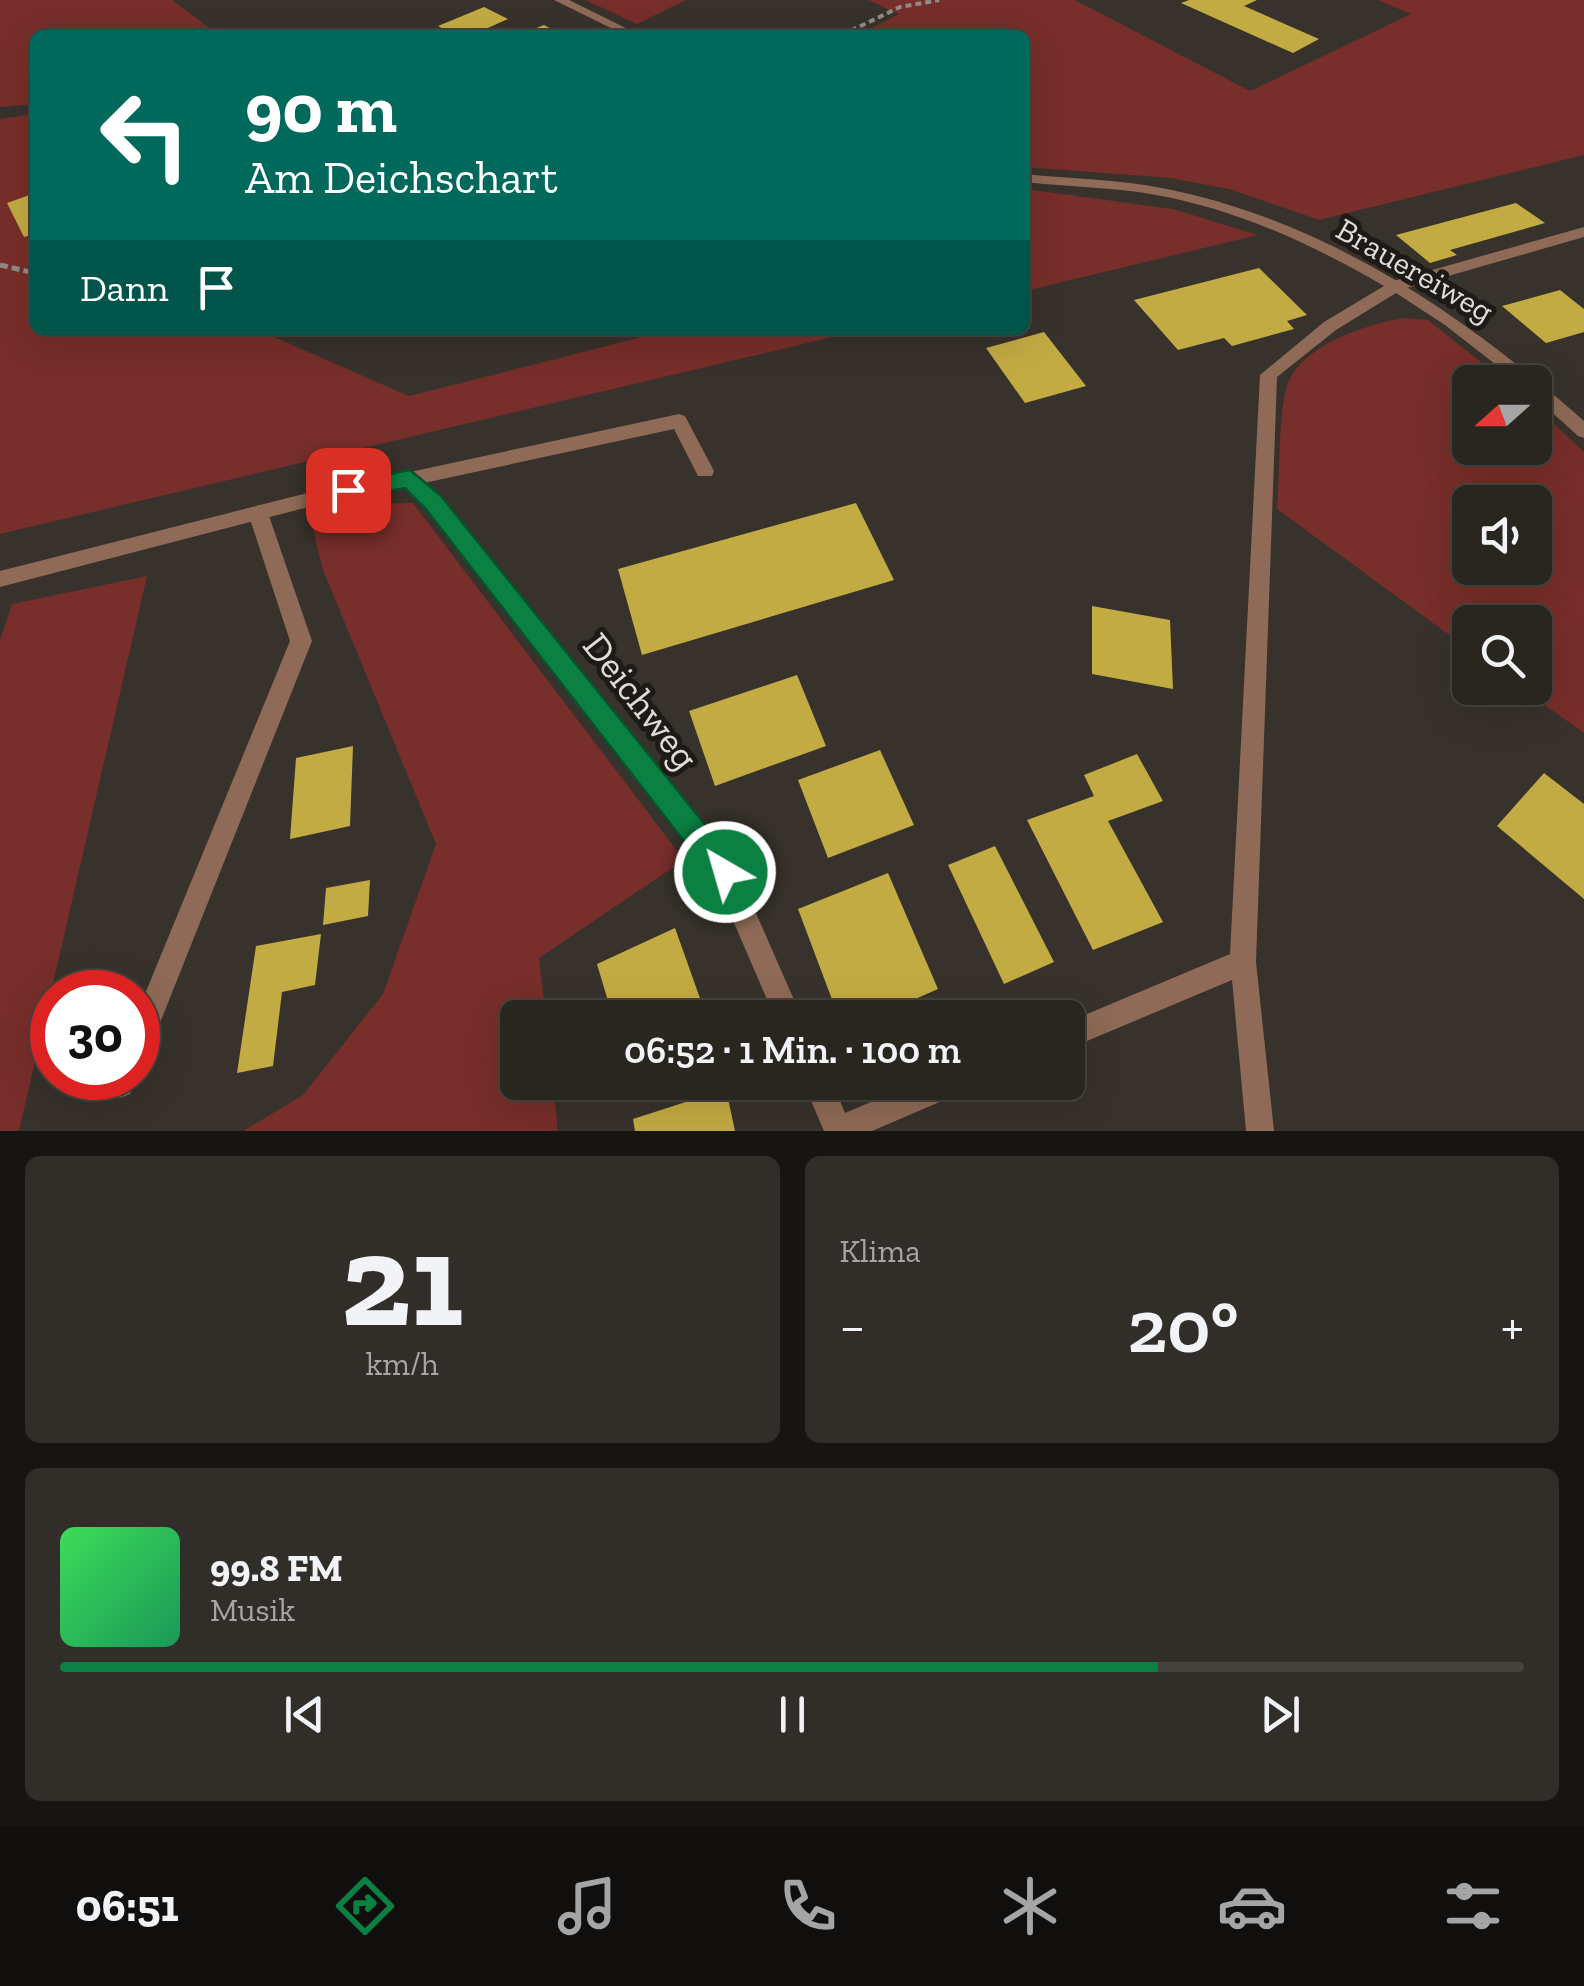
<!DOCTYPE html>
<html lang="de">
<meta charset="utf-8">
<style>
:root{--surface:#292620;--page:#312e29;--text:#f1f3f6;--muted:#a5a5a5;--line:#45433e;--accent:#0b8043}
body{margin:0;font-family:"Zilla Slab",serif;background:var(--page);color:var(--text);height:100vh;display:flex;flex-direction:column;font-size:38px;white-space:nowrap}
*{box-sizing:border-box;margin:0}
p{font-size:32px;color:var(--muted)}
.icon{flex:none;width:55px;height:55px;fill:none;stroke:currentColor;stroke-width:2;stroke-linecap:round;stroke-linejoin:round}
.map{position:relative;height:1131px;overflow:hidden}
.drawer{display:flex;flex-direction:column;gap:25px;padding:25px;background:#171512;flex:1}
.drawer>*{flex:none}
.guide{position:absolute;left:30px;top:30px;width:1000px;height:305px;border-radius:15px;box-shadow:0 10px 40px #0002,0 0 0 2px var(--line);background:#00695c;color:#fff;overflow:hidden}
.needle{width:65px;rotate:249deg}
.fabs{position:absolute;left:1452px;top:365px;display:grid;gap:20px}
.fabs a{display:grid;place-items:center;width:100px;height:100px;border-radius:15px;background:var(--surface);box-shadow:0 10px 40px #0002,0 0 0 2px var(--line);font-size:50px}
.speed{position:absolute;left:30px;top:970px;display:flex;gap:20px;font-size:50px;font-weight:700;text-align:center}
.speed>*{display:grid;place-content:center;width:130px;height:130px;border-radius:50%;background:var(--surface);box-shadow:0 10px 40px #0002,0 0 0 2px var(--line);line-height:1}
.speed .limit{border:15px solid #d22;background:#fff;color:#111}
.pin{position:absolute;display:grid;place-items:center;width:85px;height:85px;color:#fff;margin:-42px;border-radius:20px;box-shadow:0 5px 15px #0006}
.me{position:absolute;width:110px;margin:-55px;rotate:322deg;stroke-linejoin:round;filter:drop-shadow(0 0 8px #0008)}
.turn{display:flex;align-items:center;gap:35px;height:210px;padding:0 50px;font-size:45px}
.turn .icon{width:130px;height:130px;stroke-width:2.5}
.turn b{display:block;font-size:70px;line-height:85px}
.then{display:flex;align-items:center;height:95px;padding:0 50px;background:#0003;gap:20px;font-size:38px}
.big{font-size:75px;font-weight:600;line-height:1.1}
.drawer .card{flex:1;display:flex;flex-direction:column;justify-content:center;gap:15px;min-width:0;padding:0 35px;border-radius:15px;background:var(--page)}
.drawer .dial{align-items:center;gap:0}
.dial b{font-size:130px;line-height:1}
.song{display:flex;align-items:center;gap:30px}
.cover{width:120px;height:120px;border-radius:15px;background:linear-gradient(135deg,hsl(130 70% 55%),hsl(150 70% 35%))}
.played{height:10px;border-radius:5px;background:linear-gradient(90deg,var(--accent) 75%,var(--line) 75%)}
.keys{display:flex;justify-content:space-around;direction:ltr}
.heat{display:flex;justify-content:space-between;align-items:center;font-size:55px;direction:ltr}
.drawer .tiles{flex:1;display:grid;gap:25px;grid-template-columns:1fr 1fr}
.card:last-child{grid-column:span 2}
.trip{position:absolute;left:500px;top:1000px;width:585px;height:100px;border-radius:15px;background:var(--surface);box-shadow:0 10px 40px #0002,0 0 0 2px var(--line);font-weight:600;line-height:100px;text-align:center}
.tab-bar{display:flex;height:160px;justify-content:space-around;align-items:center;background:#100f0d;color:var(--muted)}
.tab-bar .icon{width:70px;height:70px}
.tab-bar .selected{color:var(--accent)}
.tab-bar b{font-size:45px;color:var(--text)}
.map>svg:first-child{display:block}
</style>
<div class="map">
<svg width="1584" height="1131" viewBox="0 0 1584 1131">
<rect width="100%" height="100%" fill="#37322b"/>
<path fill="#782e2a" fill-rule="evenodd" d="M0,0h172l47,35h-184v69l-35,3z
M585,0h101l-49,24z
M868,0h207l175,91 161,-77 -33,-14h206v155l-265,65 -90,-31 -59,-11 -145,-11v-132h-167l41,-21z
M35,114v216h223l151,66 261,-66h192l-862,204v-415z
M1025,189l148,20 85,26 -233,56z
M1403,318l25,2 78,62h-36v66h65v-42l49,46v281l-63,-45h14v-66h-65v28l-193,-141c3,-33 1,-94 10,-123 14,-41 78,-61 116,-68zM1470,502h65v66h-65z
M413,503l271,357 -145,98 7,59 -28,1v64l35,1 5,48h-315l60,-36 80,-101 53,-150 -113,-274 -13,-53 47,-13z
M147,576l-128,555h-19v-491l12,-36z"/>
<path fill="#c3ab43" d="M1189,0h68l-13,6 75,33 -26,14 -112,-50z
M484,7l24,12 -36,16h-18l-16,-9z
M544,25l18,10h-43z
M35,193v41l-11,3 -17,-34z
M1516,203l29,20 -95,27 7,5 -27,8 -34,-28z
M1259,268l48,47 -20,6 7,8 -62,17 -8,-8 -46,12 -44,-50z
M1560,290l24,19v23l-38,11 -44,-37z
M1044,332l42,54 -61,17 -39,-55z
M856,503l38,77 -252,75 -24,-86z
M1092,606l78,14 3,69 -81,-15z
M797,675l29,71 -111,40 -26,-75z
M353,746l-3,80 -60,13 6,-81z
M880,750l34,75 -86,33 -30,-78z
M1137,754l26,47 -55,20 55,101 -70,28 -66,-130 67,-24 -10,-21z
M1544,773l40,31v95l-87,-73z
M995,846l59,116 -50,22 -56,-119z
M888,873l50,116 -66,29h-33l-41,-109z
M370,880l-2,36 -45,9 3,-37z
M675,928l32,90h-94l-16,-54z
M321,934l-6,51 -33,7 -9,74 -36,7 19,-127z
M726,1089l9,42h-100l-2,-12z"/>
<g fill="none" stroke-linecap="round" stroke-linejoin="round">
<path stroke="#8f8b85" stroke-width="4" stroke-dasharray="6 4" stroke-linecap="butt" d="M842,35l58,-28 39,-7"/>
<path stroke="#8f8b85" stroke-width="5" stroke-dasharray="8 4" stroke-linecap="butt" d="M0,265l35,8"/>
<path fill="#8f6a56" fill-rule="evenodd" d="M1584,227v10l-188,54 -8,-5 2,-4z
M679,414l6,2 29,55 -2,5h-14l-24,-47 -264,57 -9,-7 9,-7z
M258,505l10,8 44,128 -164,412 -10,4v-46l152,-370 -42,-128z
M109,1078h28l-7,16 -10,4 -10,-4 -4,-10z"/>
<path fill="#8f6a56" fill-rule="evenodd" d="M554,0h15l71,35h-15z
M1025,174c45,5 92,5 137,14 163,32 300,125 422,233v17l-6,-2 -43,-39v-15h-17l-73,-57 -49,-32 -60,37 -59,47 -21,585 18,169h-28l-14,-151 -164,69v-27l162,-68 30,-579 64,-53 60,-36c-70,-41 -148,-77 -228,-91 -43,-8 -88,-8 -131,-13z
M410,472l7,2 23,23 294,366 68,155h-27l-59,-137 -290,-374 -20,-20 -59,10 -347,90v-16l347,-88z
M803,1082h29l13,31 73,-31h49l-4,10 -91,39h-48z"/>
</g>
<path fill="#0b8043" stroke="#07532c" stroke-width="2.5" d="M410,470l31,26 294,366 4,10 -4,9 -10,5 -10,-5 -290,-373 -20,-20 -57,10 -11,-8 11,-8z"/>
<g text-anchor="middle" dominant-baseline="central" stroke-width="10" stroke-linejoin="round" paint-order="stroke">
<g font-size="32" fill="#e0ddd8" stroke="#1d1a17">
<text transform="translate(1415 270) rotate(30)">Brauereiweg</text>
</g>
<g font-size="38" fill="#e0ddd8" stroke="#1d1a17">
<text transform="translate(641 701) rotate(52)">Deichweg</text>
</g>
</g>
</svg>
<div class="fabs">
<a><svg class="needle" viewBox="-14 -14 28 28"><path d="M0-13l5 13h-10z" fill="#e53935"/><path d="M0 13l5-13h-10z" fill="#a5a5a5"/></svg></a>
<a><svg class="icon" aria-label="sound" viewBox="0 0 24 24"><path d="M4 9h4l5-4v14l-5-4H4zM17 9q2 3 0 6"/></svg></a>
<a><svg class="icon" aria-label="search" viewBox="0 0 24 24"><circle cx="10" cy="10" r="6"/><path d="M15 15l6 6"/></svg></a>
</div>
<div class="speed"><div class="limit">30</div></div>
<div class="pin" style="left:348px;top:490px;background:#d93025"><svg class="icon" aria-label="arrive" viewBox="0 0 24 24"><path d="M6 21V4h12l-3 4 3 4H6"/></svg></div>
<svg class="me" style="left:725px;top:872px" viewBox="-20 -20 40 40"><circle r="17" fill="#0b8043" stroke="#fff" stroke-width="3"/><path d="M0-11L8 9 0 5-8 9z" fill="#fff"/></svg>
<div class="trip">06:52 · 1 Min. · 100 m</div>
<div class="guide">
<div class="turn"><svg class="icon" aria-label="left" viewBox="0 0 24 24"><path d="M17 20v-9H6M10 6l-5 5 5 5"/></svg><div><b>90 m</b>Am Deichschart</div></div>
<div class="then">Dann<svg class="icon" aria-label="arrive" viewBox="0 0 24 24"><path d="M6 21V4h12l-3 4 3 4H6"/></svg></div>
</div>
</div>
<section class="drawer">
<div class="tiles">
<div class="card dial"><b>21</b><p>km/h</p></div>
<div class="card"><p>Klima</p>
<div class="heat"><a>−</a><b class="big">20°</b><a>+</a></div>
</div>
<div class="card">
<div class="song"><i class="cover"></i><div><b>99.8 FM</b><p>Musik</p></div></div>
<div class="played"></div>
<div class="keys"><svg class="icon" aria-label="previous" viewBox="0 0 24 24"><path d="M18 5L8 12l10 7zM5 5v14"/></svg><svg class="icon" aria-label="pause" viewBox="0 0 24 24"><path d="M8 5v14M16 5v14"/></svg><svg class="icon" aria-label="next" viewBox="0 0 24 24"><path d="M6 5l10 7-10 7zM19 5v14"/></svg></div>
</div>
</div>
</section>
<nav class="tab-bar">
<b>06:51</b>
<svg class="icon selected" aria-label="directions" viewBox="0 0 24 24"><path d="M12 3l9 9-9 9-9-9zM9 14v-3h6M13 9l2 2-2 2"/></svg>
<svg class="icon" aria-label="music" viewBox="0 0 24 24"><path d="M9 18V5l10-2v13"/><circle cx="6" cy="18" r="3"/><circle cx="16" cy="16" r="3"/></svg>
<svg class="icon" aria-label="phone" viewBox="0 0 24 24"><path d="M5 4h4l2 5-3 2q2 4 5 5l2-3 5 2v4C11 20 4 13 5 4z"/></svg>
<svg class="icon" aria-label="climate" viewBox="0 0 24 24"><path d="M12 3v18M4 7l16 10M4 17L20 7"/></svg>
<svg class="icon" aria-label="car" viewBox="0 0 24 24"><path d="M5 17H2v-5l4-1 3-4h7l3 4 3 1v5h-3M9 17h6M6 11h13"/><circle cx="7" cy="17" r="2"/><circle cx="17" cy="17" r="2"/></svg>
<svg class="icon" aria-label="filters" viewBox="0 0 24 24"><path d="M4 7h16M4 17h16"/><circle cx="9" cy="7" r="2"/><circle cx="15" cy="17" r="2"/></svg>
</nav>
